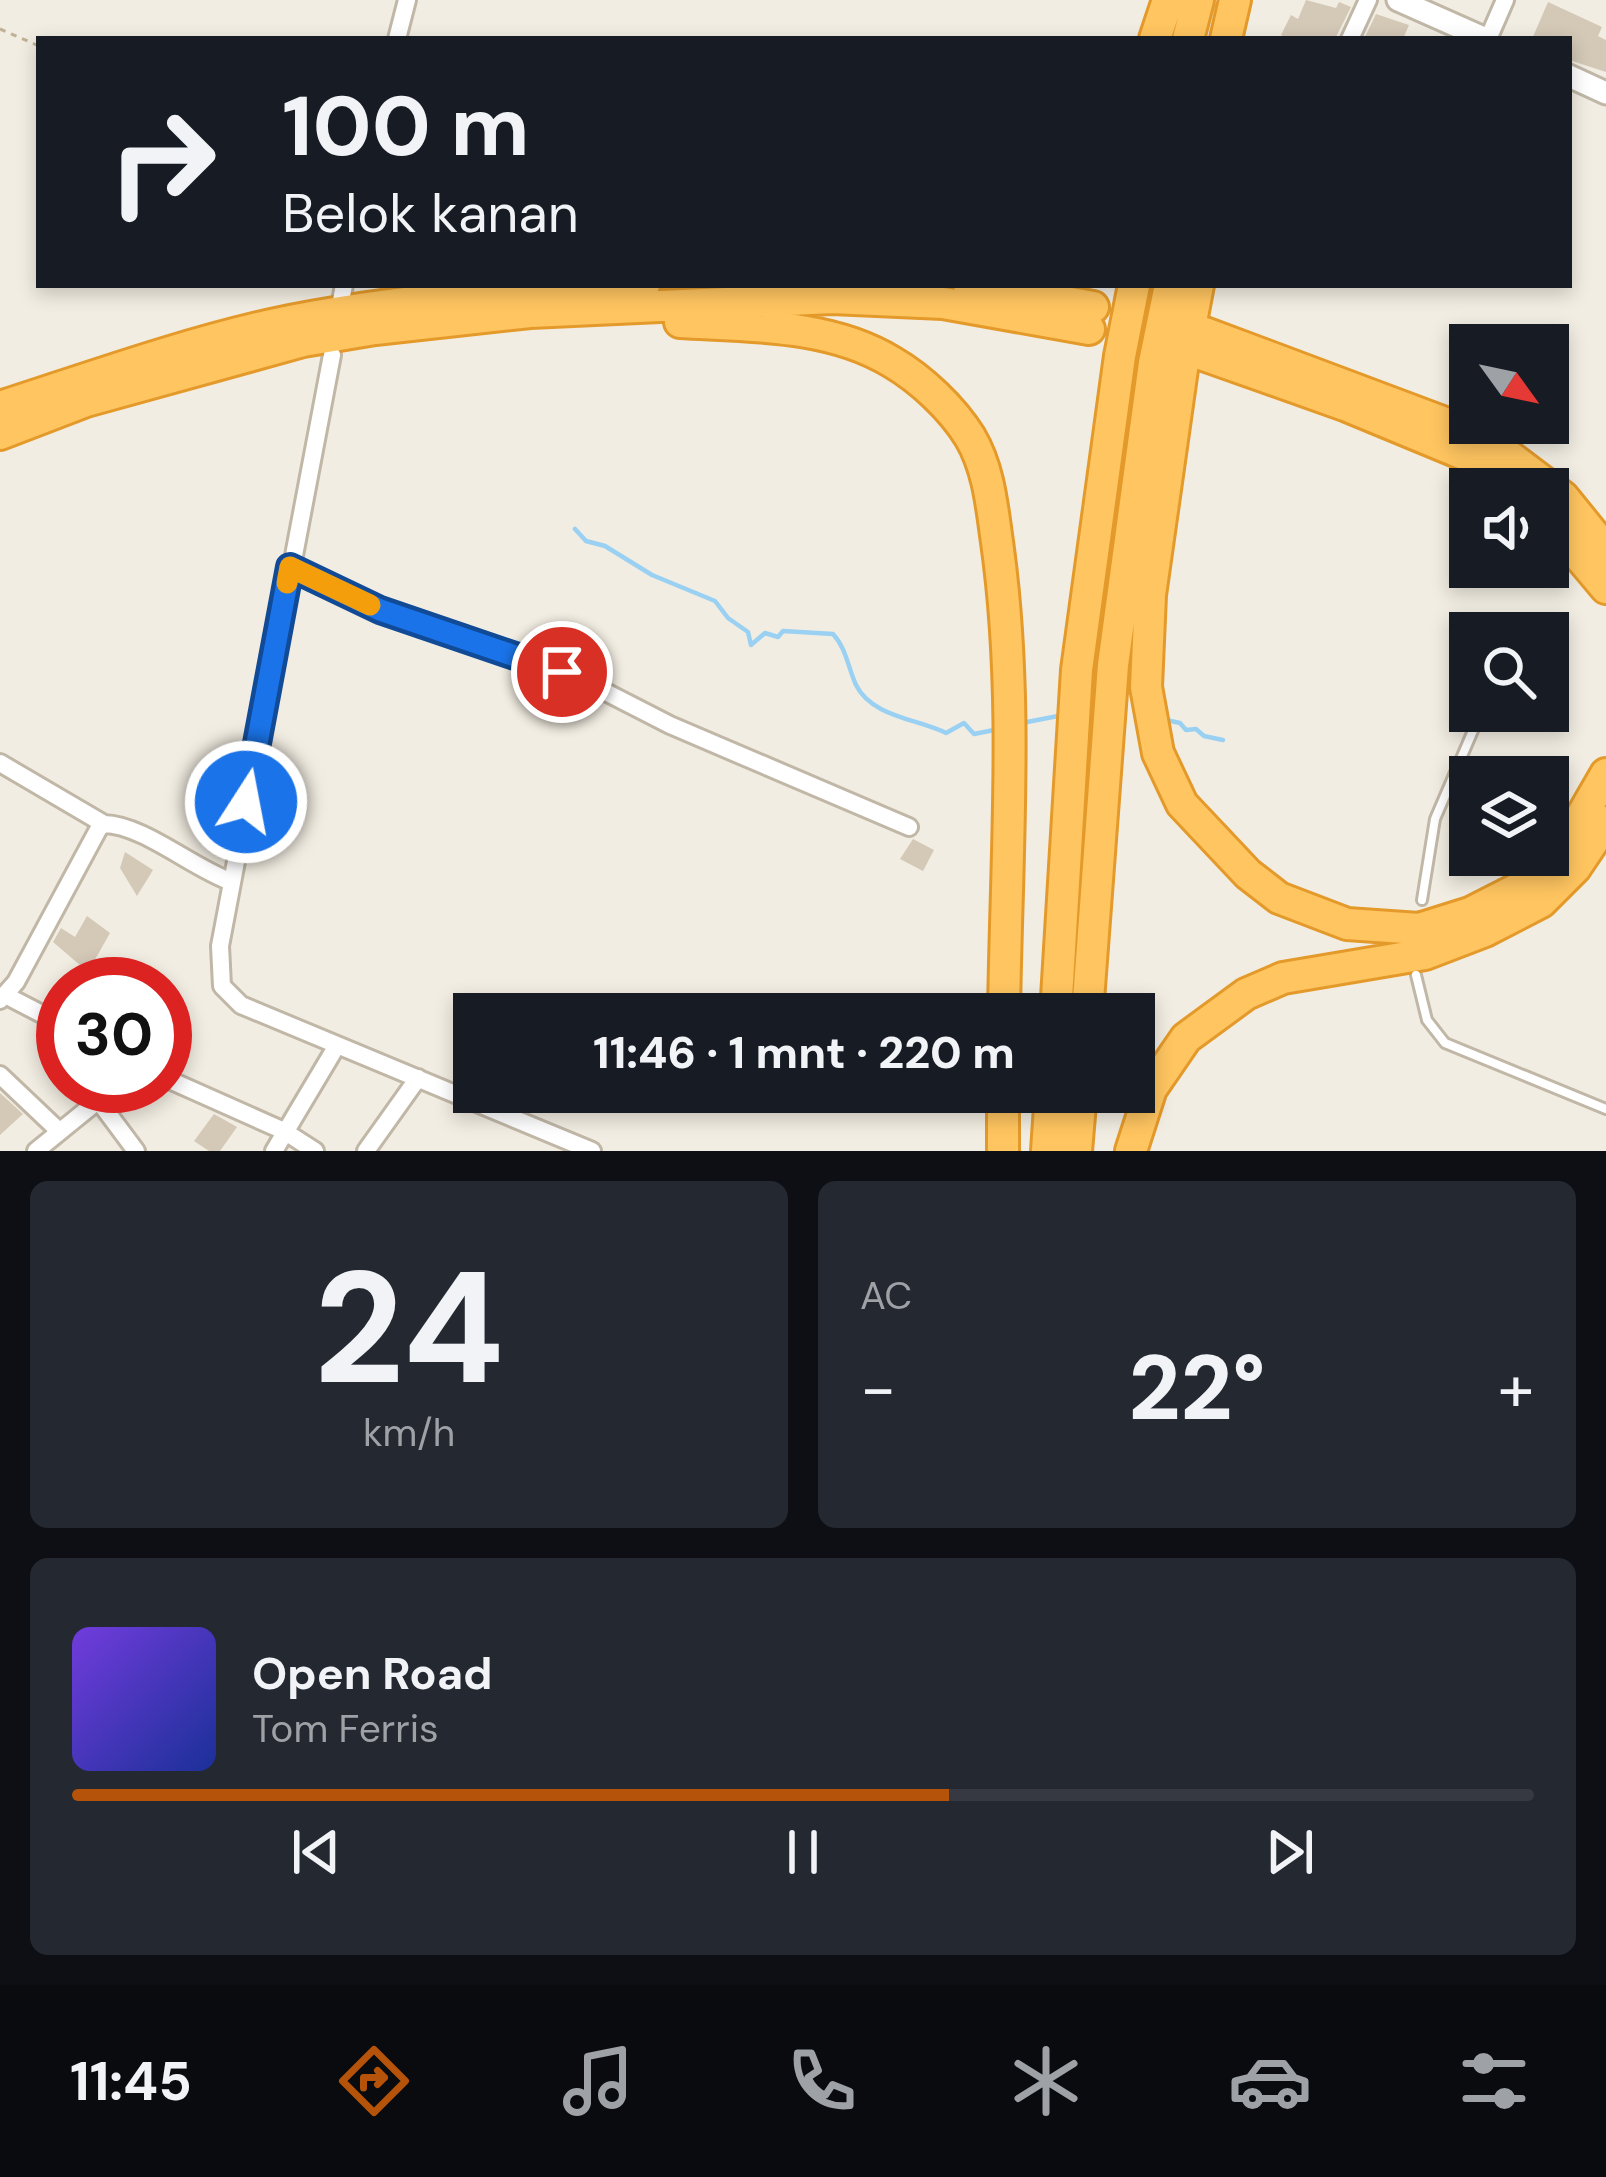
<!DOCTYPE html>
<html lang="id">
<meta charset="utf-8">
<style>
:root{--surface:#171b24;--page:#242831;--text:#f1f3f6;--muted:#9ea1a6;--line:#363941;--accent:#b45309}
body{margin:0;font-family:"DM Sans",sans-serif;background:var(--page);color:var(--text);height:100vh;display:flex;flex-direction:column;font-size:45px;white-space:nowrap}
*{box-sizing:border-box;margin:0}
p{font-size:39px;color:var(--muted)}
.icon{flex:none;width:66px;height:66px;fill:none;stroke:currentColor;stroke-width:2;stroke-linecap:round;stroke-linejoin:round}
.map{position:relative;height:1151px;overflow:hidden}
.side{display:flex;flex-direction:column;gap:30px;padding:30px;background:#0d0f14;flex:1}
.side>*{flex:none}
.hud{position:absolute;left:36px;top:36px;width:1536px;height:252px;border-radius:0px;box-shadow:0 6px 18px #0003;background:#171b24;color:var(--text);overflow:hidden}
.needle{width:78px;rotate:123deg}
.fabs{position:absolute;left:1449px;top:324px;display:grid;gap:24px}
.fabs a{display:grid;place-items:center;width:120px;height:120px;border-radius:0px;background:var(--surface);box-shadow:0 6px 18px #0003;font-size:60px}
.speed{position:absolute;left:36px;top:957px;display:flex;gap:24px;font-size:60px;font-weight:700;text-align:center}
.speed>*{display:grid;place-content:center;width:156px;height:156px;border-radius:50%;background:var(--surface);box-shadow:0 6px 18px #0003;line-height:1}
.speed .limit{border:18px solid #d22;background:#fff;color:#111}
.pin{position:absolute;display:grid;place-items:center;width:102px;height:102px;color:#fff;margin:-51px;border:6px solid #fff;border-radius:50%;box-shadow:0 3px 12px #0007}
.me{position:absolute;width:132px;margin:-66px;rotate:11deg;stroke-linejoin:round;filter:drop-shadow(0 0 9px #0008)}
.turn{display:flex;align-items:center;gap:42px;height:252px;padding:0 48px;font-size:54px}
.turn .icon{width:156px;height:156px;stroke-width:2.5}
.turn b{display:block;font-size:84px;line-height:102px}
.big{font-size:90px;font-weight:800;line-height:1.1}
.side .card{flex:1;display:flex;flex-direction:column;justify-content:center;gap:18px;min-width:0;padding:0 42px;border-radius:18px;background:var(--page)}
.side .dial{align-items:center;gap:0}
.dial b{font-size:156px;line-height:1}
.song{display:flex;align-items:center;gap:36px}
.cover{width:144px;height:144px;border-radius:18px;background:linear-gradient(135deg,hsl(260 70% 55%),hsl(230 70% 35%))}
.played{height:12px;border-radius:6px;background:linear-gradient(90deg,var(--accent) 60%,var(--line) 60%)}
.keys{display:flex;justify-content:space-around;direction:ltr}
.heat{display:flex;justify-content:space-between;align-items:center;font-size:66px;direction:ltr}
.side .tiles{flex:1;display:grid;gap:30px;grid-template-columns:1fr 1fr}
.card:last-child{grid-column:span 2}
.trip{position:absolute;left:453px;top:993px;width:702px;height:120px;border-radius:0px;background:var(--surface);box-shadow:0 6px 18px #0003;font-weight:800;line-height:120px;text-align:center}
.dock{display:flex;height:192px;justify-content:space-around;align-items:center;background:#090b0e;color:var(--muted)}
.dock .icon{width:84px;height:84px}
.dock .active{color:var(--accent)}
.dock b{font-size:54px;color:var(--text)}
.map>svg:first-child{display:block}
</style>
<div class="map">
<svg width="1606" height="1151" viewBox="0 0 1606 1151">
<rect width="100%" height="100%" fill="#f2ede2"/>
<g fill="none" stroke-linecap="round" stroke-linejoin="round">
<path stroke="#9ad1f3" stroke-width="4.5" d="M575,529l11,12 19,5 47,29 63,26 13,17 20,14 3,13 14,-12 13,4 5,-6 50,3c13,14 15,33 23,51 16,32 62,34 90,48l18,-10 10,11 25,-5
M1166,720l14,3 6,7 10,-1 8,7 19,4
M1022,723l41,-8"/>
</g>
<path fill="#d4c8b7" d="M1306,0l30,8 3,-6 12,5 -16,32h-46l-8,-4 10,-20 7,4z
M1548,2l54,25 -4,9 8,4v32l-37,-12v-21h-37z
M1376,14l33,11 -6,14h-39z
M913,839l21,11 -11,21 -23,-12z
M125,852l28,18 -16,26 -17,-28z
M87,916l23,17 -22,39 -35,-30 8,-14 14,9z
M0,1093l23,21 -23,21z
M214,1114l23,13 -17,24h-11l-15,-10z"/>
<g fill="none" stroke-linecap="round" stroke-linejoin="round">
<defs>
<path id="service" d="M1422,900l13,-81 43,-100
M1416,975l11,45 18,23 161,66"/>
<path id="minor" d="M397,39l10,-39
M1350,39l18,-39
M1488,39l17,-39
M341,301l3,-16
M332,355l-112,591 2,40 19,19 351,146
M290,567l90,43 210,74 80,41 239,102
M0,763l104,61
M7,996l56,29
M0,1000l16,-18 83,-154 5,-4c40,1 88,44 128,58
M0,1075l59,56
M165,1078l119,53 31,20
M98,1100l38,51
M36,1151l80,-65
M274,1151l62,-104
M366,1151l52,-73"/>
<path id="tertiary" d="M1398,0l88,39
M1569,76l37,17"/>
<path id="motorway" d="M1155,39l13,-39
M1188,39l10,-39
M1226,39l9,-39
M969,285l124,22
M1198,285l-16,84 -32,226 -4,92 12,66 24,51 66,70 31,24 68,26 72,5 51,-16 63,-32 29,-31 44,-76
M680,322c70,4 150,2 212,40 29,17 60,46 78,75 19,32 22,70 27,105 22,155 9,316 7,472
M1205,333l280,105 78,59 43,53
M1201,354l144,51 128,53 39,31
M0,407c90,-29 179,-61 271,-82 122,-26 249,-34 373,-40
M0,434l86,-33 217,-60 72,-12 155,-17 302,-14 111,5 146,26
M1548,519l58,69
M1056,1014l21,-344 43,-314 14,-71
M1087,1014l26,-349 41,-302 16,-78
M1003,1151v-59
M1047,1151l4,-59
M1076,1151l5,-59
M1131,1151l20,-62 35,-51 60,-44 37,-16 142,-24 60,-23 56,-29 34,-34 31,-46"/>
</defs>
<use href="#service" stroke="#c1b7a7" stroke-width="14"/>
<use href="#minor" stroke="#c1b7a7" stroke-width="22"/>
<use href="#tertiary" stroke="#c1b7a7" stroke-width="27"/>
<use href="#motorway" stroke="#e49a2a" stroke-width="36"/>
<path stroke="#c0b095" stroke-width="3" stroke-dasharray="6 6" stroke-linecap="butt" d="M0,29l39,17"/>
<use href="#service" stroke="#fff" stroke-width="8"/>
<use href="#minor" stroke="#fff" stroke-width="16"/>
<use href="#tertiary" stroke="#fff" stroke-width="21"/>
<use href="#motorway" stroke="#ffc560" stroke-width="30"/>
</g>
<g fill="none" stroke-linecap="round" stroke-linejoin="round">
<defs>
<path id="route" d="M246,802l44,-235 90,43 182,62"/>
</defs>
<use href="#route" stroke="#114b97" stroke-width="30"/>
<use href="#route" stroke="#1a73e8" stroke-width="21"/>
<path stroke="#f59e0b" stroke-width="21" d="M287,583l3,-16 80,38"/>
</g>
</svg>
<div class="fabs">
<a><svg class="needle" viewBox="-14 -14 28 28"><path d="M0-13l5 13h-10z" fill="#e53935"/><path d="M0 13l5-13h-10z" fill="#9ea1a6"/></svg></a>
<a><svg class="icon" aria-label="sound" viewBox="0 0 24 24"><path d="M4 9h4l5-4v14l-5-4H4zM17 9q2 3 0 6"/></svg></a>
<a><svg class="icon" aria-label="search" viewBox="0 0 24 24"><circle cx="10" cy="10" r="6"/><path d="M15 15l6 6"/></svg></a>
<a><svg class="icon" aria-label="layers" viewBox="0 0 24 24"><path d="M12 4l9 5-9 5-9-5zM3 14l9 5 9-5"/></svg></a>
</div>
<div class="speed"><div class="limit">30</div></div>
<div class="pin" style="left:562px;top:672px;background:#d93025"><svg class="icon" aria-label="arrive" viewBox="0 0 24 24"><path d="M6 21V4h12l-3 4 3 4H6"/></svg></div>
<svg class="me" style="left:246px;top:802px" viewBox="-20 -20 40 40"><circle r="17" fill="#1a73e8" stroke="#fff" stroke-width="3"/><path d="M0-11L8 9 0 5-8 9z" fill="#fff"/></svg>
<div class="trip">11:46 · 1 mnt · 220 m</div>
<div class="hud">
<div class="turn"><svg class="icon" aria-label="right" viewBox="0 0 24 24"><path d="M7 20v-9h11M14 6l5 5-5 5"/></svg><div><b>100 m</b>Belok kanan</div></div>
</div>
</div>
<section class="side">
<div class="tiles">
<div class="card dial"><b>24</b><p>km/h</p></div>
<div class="card"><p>AC</p>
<div class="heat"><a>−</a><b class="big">22°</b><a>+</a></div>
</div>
<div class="card">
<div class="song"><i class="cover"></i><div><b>Open Road</b><p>Tom Ferris</p></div></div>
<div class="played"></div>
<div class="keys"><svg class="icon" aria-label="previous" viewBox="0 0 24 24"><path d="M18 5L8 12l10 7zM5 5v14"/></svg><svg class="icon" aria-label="pause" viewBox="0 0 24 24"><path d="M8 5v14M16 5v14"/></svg><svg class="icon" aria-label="next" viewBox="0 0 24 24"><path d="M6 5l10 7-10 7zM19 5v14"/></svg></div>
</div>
</div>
</section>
<nav class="dock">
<b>11:45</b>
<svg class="icon active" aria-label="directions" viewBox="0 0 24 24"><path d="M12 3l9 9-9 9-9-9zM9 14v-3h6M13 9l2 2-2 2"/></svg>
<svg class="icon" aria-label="music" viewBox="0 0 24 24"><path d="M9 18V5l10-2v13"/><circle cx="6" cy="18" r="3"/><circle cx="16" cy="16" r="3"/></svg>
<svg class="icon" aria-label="phone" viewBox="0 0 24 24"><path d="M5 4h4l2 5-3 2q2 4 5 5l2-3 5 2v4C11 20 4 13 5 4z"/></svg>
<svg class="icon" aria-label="climate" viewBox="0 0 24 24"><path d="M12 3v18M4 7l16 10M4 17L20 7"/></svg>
<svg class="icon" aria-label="car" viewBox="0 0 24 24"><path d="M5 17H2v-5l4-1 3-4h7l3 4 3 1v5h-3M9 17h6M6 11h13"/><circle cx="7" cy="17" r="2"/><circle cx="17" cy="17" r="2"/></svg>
<svg class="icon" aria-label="filters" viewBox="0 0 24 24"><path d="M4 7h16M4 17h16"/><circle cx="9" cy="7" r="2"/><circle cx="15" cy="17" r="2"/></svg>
</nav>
